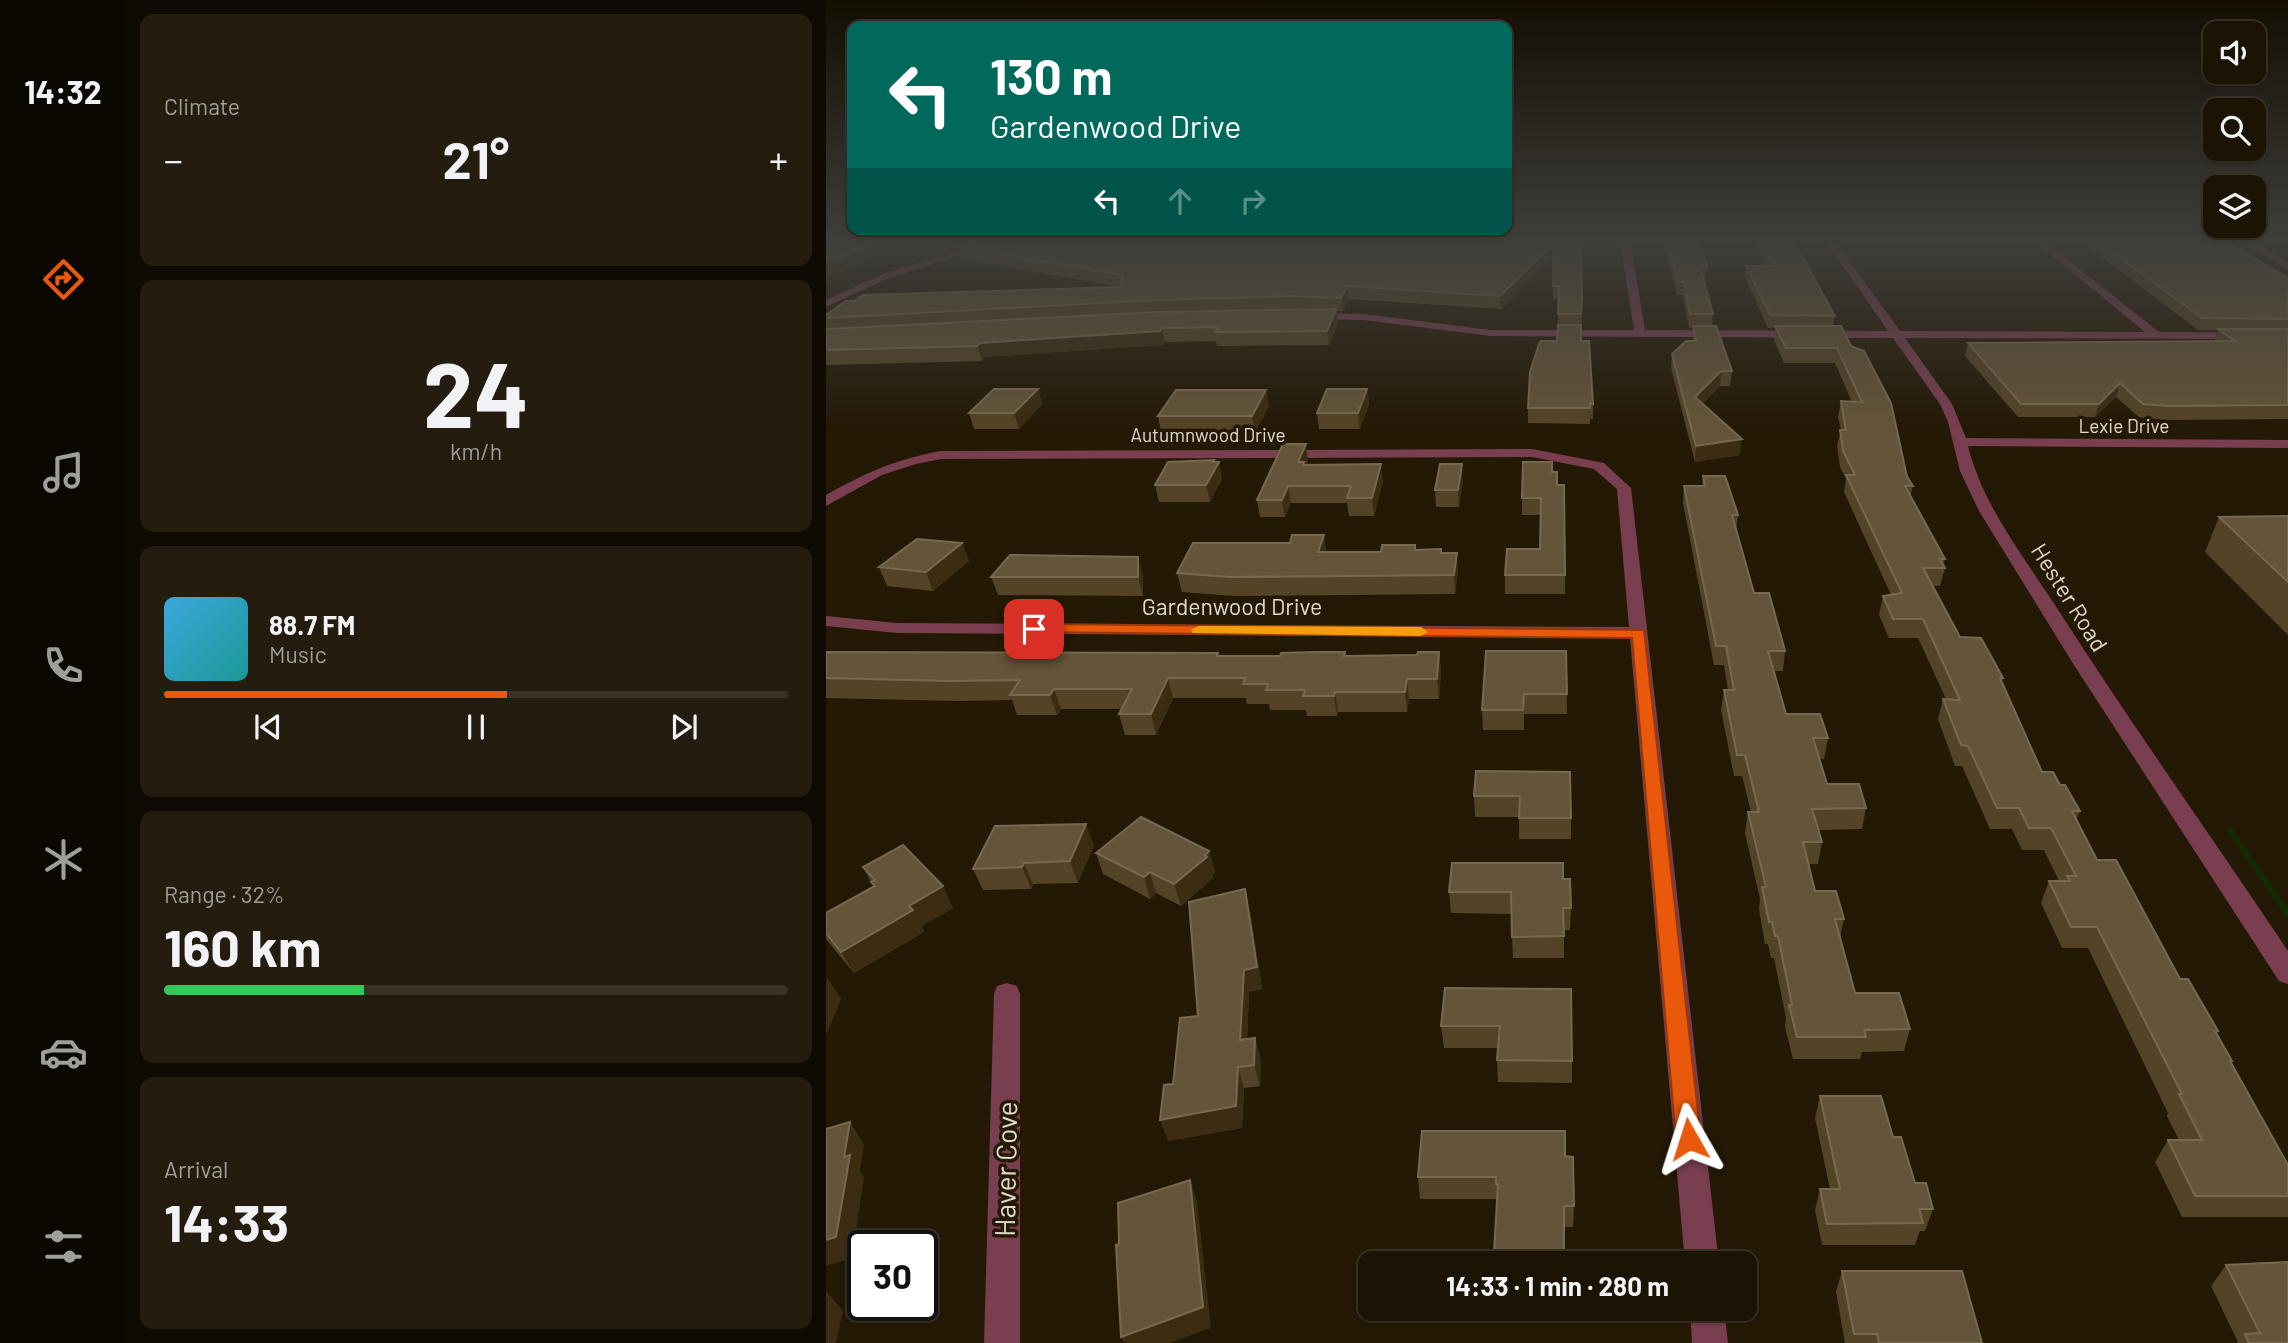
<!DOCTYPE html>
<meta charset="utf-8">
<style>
:root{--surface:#1b1304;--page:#241c0e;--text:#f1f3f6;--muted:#a09e9a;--line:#393226;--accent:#ea580c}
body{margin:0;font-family:Barlow,sans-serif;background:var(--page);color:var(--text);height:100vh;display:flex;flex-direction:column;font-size:26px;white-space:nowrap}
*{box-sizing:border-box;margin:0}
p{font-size:23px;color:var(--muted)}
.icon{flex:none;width:38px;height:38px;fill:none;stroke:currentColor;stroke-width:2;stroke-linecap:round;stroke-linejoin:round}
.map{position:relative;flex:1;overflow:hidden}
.details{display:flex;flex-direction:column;gap:14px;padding:14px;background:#0f0a02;width:700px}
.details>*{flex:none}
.top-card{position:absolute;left:21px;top:21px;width:665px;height:214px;border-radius:14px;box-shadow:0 2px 5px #0004,0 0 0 2px var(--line);background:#00695c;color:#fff;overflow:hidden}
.controls{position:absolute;left:1377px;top:21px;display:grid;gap:14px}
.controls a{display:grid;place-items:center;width:63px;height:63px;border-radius:14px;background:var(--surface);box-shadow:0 2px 5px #0004,0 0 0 2px var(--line);font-size:35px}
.speed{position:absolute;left:21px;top:1230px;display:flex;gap:14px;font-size:35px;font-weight:700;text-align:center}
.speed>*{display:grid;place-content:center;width:91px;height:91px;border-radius:50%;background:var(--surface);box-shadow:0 2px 5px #0004,0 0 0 2px var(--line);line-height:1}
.speed .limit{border:4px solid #111;border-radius:10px;background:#fff;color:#111}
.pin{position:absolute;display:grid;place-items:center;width:60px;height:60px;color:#fff;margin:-30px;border-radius:14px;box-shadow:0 4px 10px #0006}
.me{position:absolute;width:77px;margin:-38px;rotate:354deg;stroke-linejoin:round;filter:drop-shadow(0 0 5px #0008)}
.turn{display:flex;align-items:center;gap:24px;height:147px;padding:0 28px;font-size:32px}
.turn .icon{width:91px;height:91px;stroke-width:2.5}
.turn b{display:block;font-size:49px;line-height:60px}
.lanes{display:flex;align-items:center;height:66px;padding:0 28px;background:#0003;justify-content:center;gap:35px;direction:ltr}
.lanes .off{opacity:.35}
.big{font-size:52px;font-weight:700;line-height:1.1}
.details .widget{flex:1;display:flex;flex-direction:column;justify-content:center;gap:10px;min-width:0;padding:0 24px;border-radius:14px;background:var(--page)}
.details .dial{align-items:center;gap:0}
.dial b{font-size:91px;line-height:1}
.song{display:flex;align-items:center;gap:21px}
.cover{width:84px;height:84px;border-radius:10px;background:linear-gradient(135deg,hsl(200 70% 55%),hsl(180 70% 35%))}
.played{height:7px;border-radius:4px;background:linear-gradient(90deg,var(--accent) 55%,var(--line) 55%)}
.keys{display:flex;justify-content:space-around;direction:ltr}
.heat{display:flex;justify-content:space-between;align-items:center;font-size:38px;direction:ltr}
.charge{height:10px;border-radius:5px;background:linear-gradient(90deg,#34c759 32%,var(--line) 0)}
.trip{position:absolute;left:532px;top:1251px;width:399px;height:70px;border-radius:14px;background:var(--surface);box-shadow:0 2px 5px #0004,0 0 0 2px var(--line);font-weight:700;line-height:70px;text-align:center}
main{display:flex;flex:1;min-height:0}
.tabs{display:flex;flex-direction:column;width:126px;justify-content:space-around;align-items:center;background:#0b0802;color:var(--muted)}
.tabs .icon{width:49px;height:49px}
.tabs .on{color:var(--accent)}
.tabs b{font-size:32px;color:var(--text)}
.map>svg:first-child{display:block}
</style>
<main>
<nav class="tabs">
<b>14:32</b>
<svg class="icon on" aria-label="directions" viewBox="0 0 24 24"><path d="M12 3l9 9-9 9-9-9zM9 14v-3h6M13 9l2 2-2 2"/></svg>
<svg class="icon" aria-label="music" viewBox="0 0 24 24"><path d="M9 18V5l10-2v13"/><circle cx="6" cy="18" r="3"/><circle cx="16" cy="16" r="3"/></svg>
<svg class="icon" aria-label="phone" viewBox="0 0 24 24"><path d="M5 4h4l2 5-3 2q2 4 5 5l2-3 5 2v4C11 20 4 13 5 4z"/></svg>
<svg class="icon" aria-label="climate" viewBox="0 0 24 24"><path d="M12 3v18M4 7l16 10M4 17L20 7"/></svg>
<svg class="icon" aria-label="car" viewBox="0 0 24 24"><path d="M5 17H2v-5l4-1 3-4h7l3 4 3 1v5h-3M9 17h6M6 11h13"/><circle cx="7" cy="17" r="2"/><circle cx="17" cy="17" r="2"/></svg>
<svg class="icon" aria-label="filters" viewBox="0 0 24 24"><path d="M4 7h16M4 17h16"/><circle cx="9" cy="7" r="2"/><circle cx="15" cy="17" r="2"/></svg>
</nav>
<section class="details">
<div class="widget"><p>Climate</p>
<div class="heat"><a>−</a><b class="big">21°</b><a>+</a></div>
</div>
<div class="widget dial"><b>24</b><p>km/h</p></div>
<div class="widget">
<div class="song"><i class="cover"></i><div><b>88.7 FM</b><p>Music</p></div></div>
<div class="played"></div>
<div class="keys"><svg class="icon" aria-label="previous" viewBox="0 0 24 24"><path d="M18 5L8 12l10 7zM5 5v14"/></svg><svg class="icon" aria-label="pause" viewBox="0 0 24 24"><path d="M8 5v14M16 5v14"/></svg><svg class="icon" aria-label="next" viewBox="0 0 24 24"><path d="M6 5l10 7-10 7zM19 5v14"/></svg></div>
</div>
<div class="widget"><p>Range · 32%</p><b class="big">160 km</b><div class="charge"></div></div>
<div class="widget"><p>Arrival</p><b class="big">14:33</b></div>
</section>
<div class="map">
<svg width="1462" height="1343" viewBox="0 0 1462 1343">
<rect width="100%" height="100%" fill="#241905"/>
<path fill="#122c00" d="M1405,827l57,82v11l-63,-92z"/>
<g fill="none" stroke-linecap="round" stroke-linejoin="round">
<path fill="#793e50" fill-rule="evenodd" d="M166,240h15l-118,38 -63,29v-7l57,-26z
M804,240l15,90 243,1 -63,-91h9l66,91 245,1 -112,-92h10l116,92 129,1v6l-383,-1 47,66 14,34 322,2v8l-320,-2c15,60 56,111 89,162 74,116 155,229 231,343v33l-9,-3 -207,-319 -93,-151 -19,-40 -12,-49 -8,-18 -47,-66 -402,-2 -128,-16 -50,-1 -5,-3 5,-3 50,1 128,16h143l-13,-83h-67l-5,-3 5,-3z
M1412,240h11l39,22v7z
M706,449l72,14 27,25 88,776h-34l-55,-626 -733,-5 -71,-7v-10l71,7 732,4 -12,-138 -23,-20 -62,-12 -591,2 -25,5 -34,11 -56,31v-11c39,-22 70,-36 115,-44z
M181,983l10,3 3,8v349h-36l10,-349 3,-8z
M864,1309h34l4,34h-36z"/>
</g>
<path fill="#544427" d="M112,240h642l2,71 -1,30 12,63v15h-3v5l-62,-1v-15l29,-67 2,-42h-6l1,-43 -53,53 -153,-10 -5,12h-6l1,12 -9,22 -112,1 -1,-5 -51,1 -2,3 -179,12 -2,4 -156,4v-50l295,-28 -161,-28 -4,-11 -15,5z
M836,240h36l9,26 -1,12h-3l10,36 -1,12 20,45 -2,15h-10l-18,18 38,51 -45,7 -24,-94 1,-14 20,-13 1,-13h-4l-6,-33h-6z
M928,240h39l42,76 -2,10 80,160 -3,11 35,62 -2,6 2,3 -5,18h-7l27,51 43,41 -1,4 40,90 18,13 20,26 -4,9 21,40 121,171 -1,3 15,27 -1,2 57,102v52h-106l-27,-55 13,-22h11l-12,-24 1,-3 -80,-165h-26l-21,-45 8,-22h10l-15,-31h-22l-10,-21h-22l-28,-63h-7l-17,-47 5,-20h3l-28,-61h-29l-10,-23 4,-19 8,-1 -47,-103 2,-13 -6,-12 -3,-21 4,-16 -3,-13 3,-16 11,1 -17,-39h-51l-10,-23 1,-12h-7l-23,-51 1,-11h20z
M1253,240h144l65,38v141l-124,1 -25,-3 -23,-20 -21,20h-77l-53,-61 3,-13 246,-2 4,-11h-20z
M1454,240h8v5z
M212,389l4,15 -23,25h-45l-5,-16z
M541,389l2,15 -9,25h-41l-2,-16z
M443,406l-14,26h-94l-3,-16z
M388,460v2h5l3,17 -12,23h-51l-4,-17z
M482,460l-1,5 76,16 -9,35h-25l-2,-13h-56l-6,14h-25l-3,-17z
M726,472l5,13h7l1,109h-60v-19l35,-26 1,-34h-19v-17z
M877,476l35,39 -2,15 18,63 31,58 -2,20h-9l12,43 42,24 -4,21h-5l8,25 39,24 -4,21 -44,1 4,12 -4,22h-10l7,27 29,28 -4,18 15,56 55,36 -6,22 -42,1 -2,7h-67l-8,-32 1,-9 -12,-60h-3l-3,-14h-3l-6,-35 1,-10 -15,-66 3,-21h3l-9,-36h-8l-13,-66 3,-20h4l-4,-25h-10l-31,-162 1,-17h18z
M637,481l-4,26h-23l-1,-17z
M1462,516v119l-83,-83 14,-35z
M498,535l2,17h55l34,-7 1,5 25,-1v4l17,18 -3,23 -221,2 -52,-4 -5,-19 113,-30z
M136,543l7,18 -36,30 -46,-5 -8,-19z
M317,575v21l-145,-1 -7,-18z
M740,651l1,63h-43v16h-41l-1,-20z
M0,652l392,1 1,3 198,-1 22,-3 2,19 -2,28h-30l-2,13h-69l-1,4h-30l-1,-6h-36l-1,-6h-22l-1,-6h-73l-17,37h-31l-6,-21 3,-5h-61l-4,6h-40l-5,-15 -54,1 -132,-3z
M650,771l95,47v21h-52v-22h-44l-1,-21z
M268,845l-16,38 -45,1 -2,5 -48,1 -10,-21z
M383,851l6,21 -3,3 1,3 -32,28 -25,-13 -6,6 -47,-25 -7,-21z
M37,867l90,41 -32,18 3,6 -70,41 -28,-34v-26l47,-27z
M737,879l8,29 -1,22h-6v28h-51l-2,-44 -60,-1 -2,-21z
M424,911l12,78 -13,3 -2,47 8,-1 6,22 -1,26 -16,2 -2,40 -74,13 5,-57 25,-68z
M619,988l127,73v22l-74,-1 -1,-22 1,-12h-54l-3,-22z
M994,1096l73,41 22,46 18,26 -8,22h-5l-5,14h-93l-7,-35 5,-21h10l-15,-71z
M739,1156l9,50 -1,21h-9v37h-69l-1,-12 3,-53h-77l-2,-22z
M1400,1265l62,78h-51l1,-1 -27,-56z
M1016,1271l140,72h-137l-9,-51z"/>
<path fill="#3b2c12" d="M57,240h32l-71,31 -18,5v-14z
M114,240h42l-26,7v1l-15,5 -4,-12z
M728,244v12l-53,53 -1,-13z
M521,286l1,13 -5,12 -2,-13z
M510,309l2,14 -9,22 -2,-14z
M336,328l3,14 -2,3 -179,12 -2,4 -5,-15 3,-3z
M895,371l-1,15 -26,26 1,-15z
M1294,383l-4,14 -21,20 4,-13z
M212,389l4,15 -23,25 -5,-16z
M541,389l2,15 -9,25 -2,-16z
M440,390l3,16 -14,26 -3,-16z
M916,439l-2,16 -45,7 1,-16z
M480,444l2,16 -3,8 -7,-6z
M388,460l1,9 4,-7 3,17 -12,23 -4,-17z
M555,464l2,17 -9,35 -2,-18z
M636,464l1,17 -4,26 -1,-17z
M462,486l3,17 -6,14 -3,-17z
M498,535l2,18 -8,-1z
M136,543l7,18 -36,30 -7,-19z
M631,553l1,18 -3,23 -1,-19z
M312,557l5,18v21l-5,-19z
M613,652l2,19 -2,28 -2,-20z
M342,678l5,20 -17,37 -5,-21z
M581,679l2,20 -2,13 -2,-20z
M228,689l7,20 -4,6 -7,-20z
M509,692l3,20 -1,4 -3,-20z
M260,824l8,21 -16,38 -8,-22z
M383,851l6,21 -3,3 1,3 -32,28 -7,-22z
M198,863l9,21 -2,5 -9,-22z
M324,872l6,21 -6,6 -6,-22z
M117,886l10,22 -32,18 3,6 -70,41 -13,-21 68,-46z
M419,889l5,22 12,78 -13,3 -3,70 -6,-22z
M2,978l13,21 -15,37v-53z
M429,1038l6,22 -1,26 -6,-21z
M412,1067l6,21 -2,40 -74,13 -8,-21z
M24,1122l14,22 -4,27 4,6 -12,81 -26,8v-26l18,-83z
M364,1180l7,21 14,127 -41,15h-46l-3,-6z
M0,1291l17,20 -7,32h-10z"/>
<path fill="#645439" stroke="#776950" stroke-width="2" d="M0,240h57l-44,18 -13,4z
M152,240h602l2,57 -1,17h-23l1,-28h-6l1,-42 -54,52 -153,-10 -6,12 -50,-2 -134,4 -331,18v-3l20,-14h8l9,-6 258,-8 1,-12 -166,-28z
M840,240h32l9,26h-7l13,48h-23l-6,-32h-6z
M934,240h33l42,76 -65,-1 -24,-49h27z
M1270,240h127l65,38v41l-86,-1z
M510,309l-9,22 -112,1 3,-5 -56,1 -2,3 -180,12 -3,3 -151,4v-21l331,-17z
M732,325h23v16h8l4,63 -3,-1v5h-62l2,-36 9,-28 2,-3h16z
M867,326h23l16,45h-11l-26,26 47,42 -46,7 -24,-92 14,-13h10z
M949,326h66l10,20 13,5 27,52 16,74 6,9h-8l40,73h-5l5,9h-22l37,69 21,1 22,40h-3l42,94h11l7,13h5l15,26h-8l25,49h19l64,119h8l30,52h-3l17,30h-2l58,104v31h-93l-27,-56h34l-23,-46h3l-85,-167h-26l-22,-46h21l-3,-5h9l-25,-48h-22l-10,-20h-22l-29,-62 -7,-1 -18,-46 17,1 -37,-81h-30l-10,-23 19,-3 -56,-118h9l-12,-24 -3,-21h6l-5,-29 21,1 -25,-54h-51z
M1392,329h70v76l-119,1 -26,-2 -23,-21 -21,21h-78l-53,-61 267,-2z
M168,389h44l-24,24h-45z
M501,389h40l-9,24h-41z
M350,390h90l-14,26h-94z
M457,444h23l-8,18h6l-1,3 78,-1 -9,34h-25l4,-12h-63l-6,14h-25z
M388,460l-2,2h7l-13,23h-51l13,-23z
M697,462h29v10h5v13h7l1,90h-60l2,-26h33l1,-51h-19z
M614,464h22l-4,26h-23z
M877,476h22l13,39h-6l22,78h15l16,58h-17l18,63h34l8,24h-15l14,46h32l7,24 -54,1 10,33h-19l12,49h21l8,28h-9l20,74h44l11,36 -46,1 2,7h-69l-8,-32h3l-14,-69h-3l-3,-14h-3l-7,-35h4l-18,-75h11l-14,-57h-8l-13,-65h10l-8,-44h-10l-32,-160h21z
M1462,516v66l-69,-65z
M466,535h32l-6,17h63l1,-7h33v5l26,-1v4h16l-3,22 -224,2 -53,-4 16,-30h97z
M91,539l45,4 -36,29 -47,-5z
M184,555l128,2v20h-147z
M660,651h80l1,43h-43l-1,16h-41z
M0,652l392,1 -1,3h63l1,-3 34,-1h30l-1,4 73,-1 1,-3h21l-2,27h-30l-2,13h-70l-1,4h-31l2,-6h-39l2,-6h-25l2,-6h-77l-17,36h-32l13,-25h-78l-4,6h-40l10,-15 -70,1 -124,-3z
M650,771l94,1 1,46h-52l1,-22h-46z
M315,817l68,34 -4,4 2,2 -33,27 -24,-12 -6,5 -48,-24z
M260,824l-16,37 -46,2 -2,4 -49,2 22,-43z
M77,845l40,41 -34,20 4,4 -72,42 -15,-19v-20l49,-27 -4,-4 4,-2 -12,-13z
M626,863h111v16h7l1,29h-8l1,28 -52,1 -1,-45h-62z
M419,889l12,78 -13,3 -4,70 15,-2 -1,27 -16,2 -2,39 -76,14 4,-35 9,-1 7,-66 18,-2 -9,-114z
M619,988l126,1 1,72 -75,-1 3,-34h-59z
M994,1096h61l12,41h8l14,46h11l7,26h-14l4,14 -96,1 -7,-35h20z
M24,1122l-6,35 6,-2 -14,82 -10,3v-111z
M596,1131h143v25l8,1 1,49h-10v47l-70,-1 4,-68h-2v-7h-78z
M364,1180l13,127 -82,30 -5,-92 3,-1 -1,-41z
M1462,1262v81h-39l-4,-9 15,-1 -34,-68z
M1016,1271h120l20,72h-103l-2,-9h-23z"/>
<linearGradient id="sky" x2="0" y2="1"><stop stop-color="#140e03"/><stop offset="0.56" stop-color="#3f3e3b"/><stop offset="1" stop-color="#3f3e3b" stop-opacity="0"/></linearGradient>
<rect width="1462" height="428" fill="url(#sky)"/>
<path fill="#ea580c" stroke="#983908" stroke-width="2" d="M208,624l610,6 57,509 -3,8 -9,3 -9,-3 -4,-8 -44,-501 -603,-6 -2,-3z"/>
<path fill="#f59e0b" d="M372,626l223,1 7,5 -7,4 -228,-3 -2,-3z"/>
<g text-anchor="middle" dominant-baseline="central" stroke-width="7" stroke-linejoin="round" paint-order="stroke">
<g font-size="19" fill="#e0d9cd" stroke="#241905">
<text x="1298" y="425">Lexie Drive</text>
<text x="382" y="434">Autumnwood Drive</text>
</g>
<g font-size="23" fill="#e0d9cd" stroke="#241905">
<text transform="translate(1244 597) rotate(58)">Hester Road</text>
<text x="406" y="606">Gardenwood Drive</text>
</g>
<g font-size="28" fill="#e0d9cd" stroke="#241905">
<text transform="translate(179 1169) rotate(-89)">Haver Cove</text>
</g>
</g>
</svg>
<div class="controls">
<a><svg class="icon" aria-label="sound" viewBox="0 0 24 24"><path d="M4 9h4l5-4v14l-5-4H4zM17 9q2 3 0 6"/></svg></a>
<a><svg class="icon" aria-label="search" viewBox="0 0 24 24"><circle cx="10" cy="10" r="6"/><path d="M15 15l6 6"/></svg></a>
<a><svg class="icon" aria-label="layers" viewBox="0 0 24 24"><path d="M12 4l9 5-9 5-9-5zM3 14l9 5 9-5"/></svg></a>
</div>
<div class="speed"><div class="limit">30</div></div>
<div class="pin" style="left:208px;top:629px;background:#d93025"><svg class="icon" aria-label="arrive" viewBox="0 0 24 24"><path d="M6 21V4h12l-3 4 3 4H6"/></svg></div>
<svg class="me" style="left:863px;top:1139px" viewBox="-20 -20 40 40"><path d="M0-17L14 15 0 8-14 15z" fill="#ea580c" stroke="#fff" stroke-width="4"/></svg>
<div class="trip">14:33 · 1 min · 280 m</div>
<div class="top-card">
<div class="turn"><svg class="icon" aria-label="left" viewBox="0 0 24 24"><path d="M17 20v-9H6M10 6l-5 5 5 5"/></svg><div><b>130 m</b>Gardenwood Drive</div></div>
<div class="lanes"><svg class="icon" aria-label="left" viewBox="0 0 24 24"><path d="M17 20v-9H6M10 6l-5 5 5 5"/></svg><svg class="icon off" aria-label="ahead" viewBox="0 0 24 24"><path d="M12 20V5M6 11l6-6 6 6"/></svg><svg class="icon off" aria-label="right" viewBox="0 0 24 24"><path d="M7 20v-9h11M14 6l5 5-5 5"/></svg></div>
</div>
</div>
</main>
